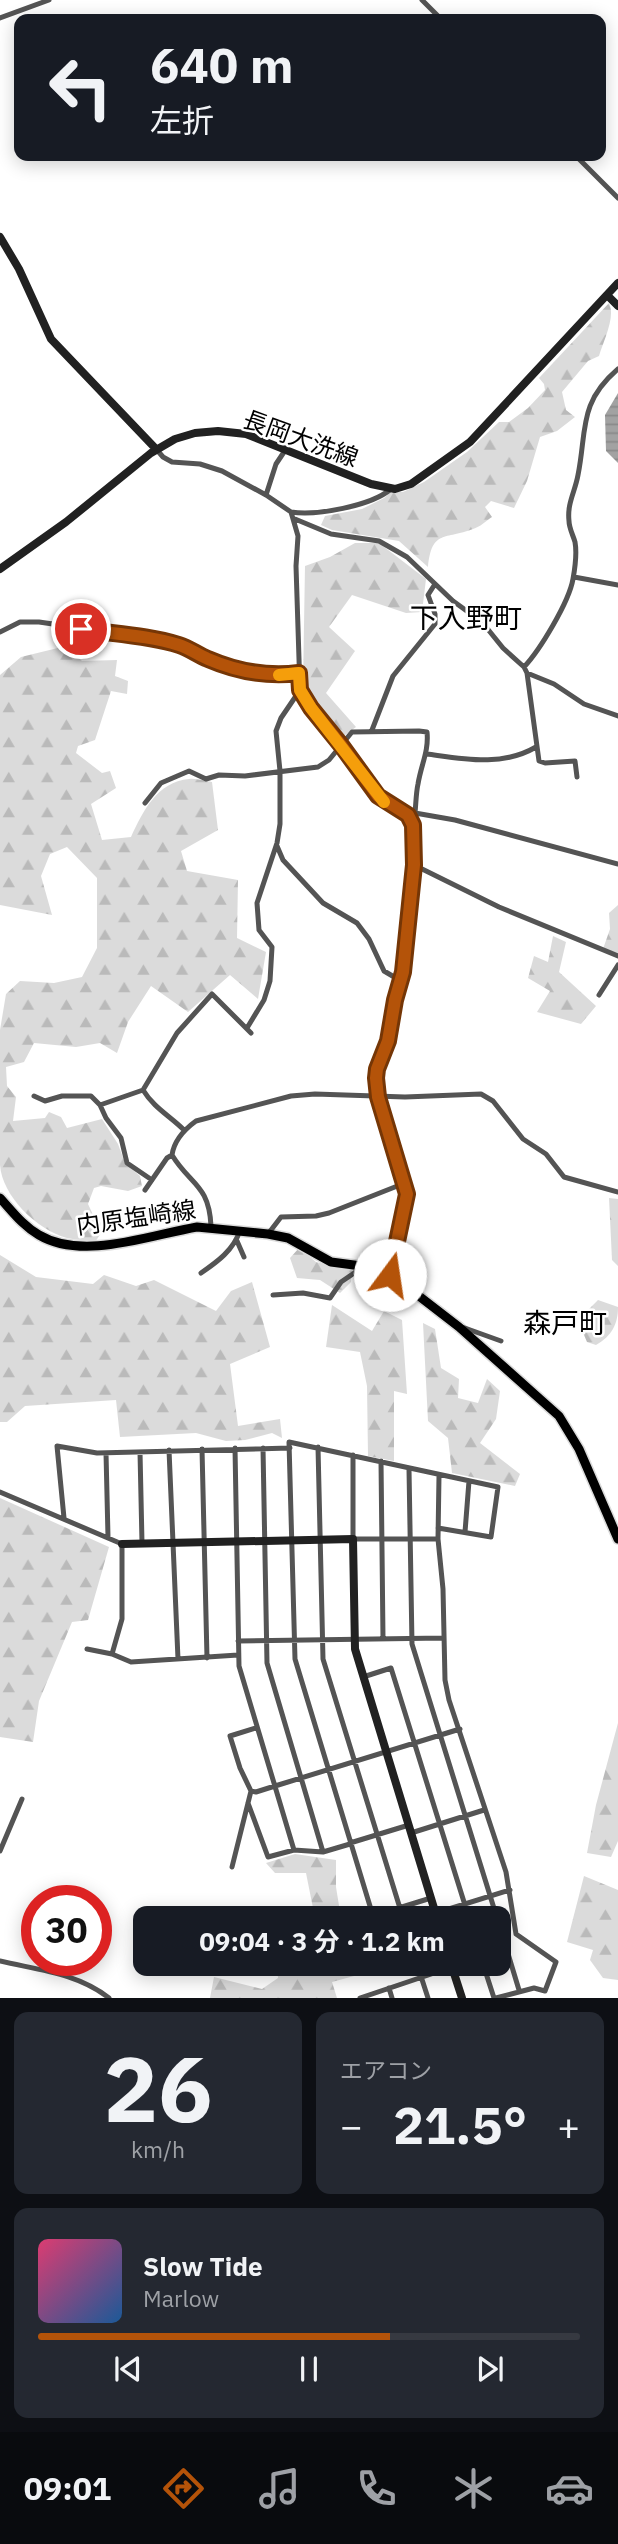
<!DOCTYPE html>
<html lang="ja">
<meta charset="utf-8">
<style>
:root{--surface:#171b24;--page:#242831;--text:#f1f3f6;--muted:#9ea1a6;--line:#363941;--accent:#b45309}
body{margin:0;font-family:"IBM Plex Sans","Noto Sans JP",sans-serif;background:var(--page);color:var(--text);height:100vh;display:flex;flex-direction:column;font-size:26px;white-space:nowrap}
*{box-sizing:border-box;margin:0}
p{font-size:23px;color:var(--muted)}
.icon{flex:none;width:38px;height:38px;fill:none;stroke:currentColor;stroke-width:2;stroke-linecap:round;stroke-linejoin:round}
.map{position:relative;height:1998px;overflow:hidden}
.panel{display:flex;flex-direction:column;gap:14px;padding:14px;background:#0d0f14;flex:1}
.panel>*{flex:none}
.top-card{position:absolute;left:14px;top:14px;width:592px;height:147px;border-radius:14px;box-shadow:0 4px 18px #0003;background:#171b24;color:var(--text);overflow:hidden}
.speed{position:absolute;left:21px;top:1885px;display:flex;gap:14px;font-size:35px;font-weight:700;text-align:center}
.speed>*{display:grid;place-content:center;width:91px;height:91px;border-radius:50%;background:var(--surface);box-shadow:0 4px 18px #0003;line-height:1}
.speed .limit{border:10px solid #d22;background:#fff;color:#111}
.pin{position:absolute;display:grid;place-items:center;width:60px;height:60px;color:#fff;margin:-30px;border:4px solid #fff;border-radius:50%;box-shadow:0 2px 7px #0007}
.me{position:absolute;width:77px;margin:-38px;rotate:14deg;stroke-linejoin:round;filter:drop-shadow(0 0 5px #0008)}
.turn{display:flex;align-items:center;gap:24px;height:147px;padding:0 21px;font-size:32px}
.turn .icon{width:91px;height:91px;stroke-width:2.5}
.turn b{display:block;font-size:49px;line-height:60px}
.big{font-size:52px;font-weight:700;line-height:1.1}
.panel .card{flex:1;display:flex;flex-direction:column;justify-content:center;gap:10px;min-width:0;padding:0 24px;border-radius:14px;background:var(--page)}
.panel .dial{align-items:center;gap:0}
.dial b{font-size:91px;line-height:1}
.song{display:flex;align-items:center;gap:21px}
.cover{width:84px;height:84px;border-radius:10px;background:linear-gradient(135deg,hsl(340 70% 55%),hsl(210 70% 35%))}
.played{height:7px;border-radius:4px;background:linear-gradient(90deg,var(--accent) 65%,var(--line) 65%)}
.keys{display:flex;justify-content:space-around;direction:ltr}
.heat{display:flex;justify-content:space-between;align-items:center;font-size:38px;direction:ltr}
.panel .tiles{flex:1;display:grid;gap:14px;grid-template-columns:1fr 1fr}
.card:last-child{grid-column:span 2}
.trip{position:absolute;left:133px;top:1906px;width:378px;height:70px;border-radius:14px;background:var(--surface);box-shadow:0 4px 18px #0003;font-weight:700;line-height:70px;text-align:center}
.tab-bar{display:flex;height:112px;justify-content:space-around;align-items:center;background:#090b0e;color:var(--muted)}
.tab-bar .icon{width:49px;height:49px}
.tab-bar .on{color:var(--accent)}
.tab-bar b{font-size:32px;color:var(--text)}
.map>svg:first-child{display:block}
</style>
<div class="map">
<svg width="618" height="1998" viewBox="0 0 618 1998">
<defs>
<pattern id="forest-firs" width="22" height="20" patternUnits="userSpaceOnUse" patternTransform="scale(1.75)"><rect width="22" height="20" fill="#dbdbdb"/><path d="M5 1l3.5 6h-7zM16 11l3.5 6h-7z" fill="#bababa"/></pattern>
<pattern id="water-rules" width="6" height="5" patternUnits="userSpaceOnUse" patternTransform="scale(1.75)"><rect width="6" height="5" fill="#a2a2a2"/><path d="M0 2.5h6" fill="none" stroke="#8a8a8a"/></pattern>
</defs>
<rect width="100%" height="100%" fill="#fff"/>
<path fill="url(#forest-firs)" d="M609,303c7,14 -6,39 -10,53l-11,5 -26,31 4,18 9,7 -18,14 -17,6 -13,44 -13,27 -23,-7 -6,6 7,10c-6,4 -12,10 -19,12 -28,11 -41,0 -45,38l-29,-26 -67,-11 -11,-5 4,-9 37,-7 22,-11 7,-6h12l21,-10 43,-30 32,-30h10l19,-14 17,-18 -1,-6 -5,-6z
M355,543h24l47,36 -4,33 -16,1 -54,-18 -23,32 26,24 -29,42 30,34 -15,11 -24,-29 -14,-24 2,-119 25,-9z
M66,646l16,15 35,-1 -2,16 13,5 -1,13 -16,-3 -16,49 -17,6 -2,7 26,20 8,-2 6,17 -25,16 11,36 29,-3c12,-26 26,-55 58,-58 7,-1 16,2 23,3l6,48 -37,21 6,20 51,9 -1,58 29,14 -8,47 -28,-24 -42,37 -37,-26 -23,36 -11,31 -17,-10 -24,4 -42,-4 -10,19 -18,5 1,19 9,11 -3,24 32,-3 4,-6 12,5 6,11 35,-9 16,25 7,19 15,13 2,10 -14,5 -27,-5 -7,2 -6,16 7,15 11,7 -11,16c-9,-2 -19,-2 -28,-4 -30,-8 -65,-42 -67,-73v-135l6,-36 14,-13 34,2 28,-6 15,-29v-70l-30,-31 -17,7 -9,22 11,39 -52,-10v-230l21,-18z
M618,905v48l-15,-4 7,-20 -1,-16z
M553,936l13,6 -7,30 37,34 -15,18 -44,-12 13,-21 -22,-13 6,-22 14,6z
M609,1198l9,1v67l-6,-6z
M299,1248l17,14 36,8 -1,12 -11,11 -20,-13 -23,-2 -7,-20z
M0,1255l36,22 57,7 11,-9 32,11 18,-6 62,31 15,-20 21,-9 18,65 -40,17 8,62 42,-7 2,19 -10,-5 -27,7 -19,1 -30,-8 -76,4 -4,-37 -91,6 -18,16h-7z
M598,1300l20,7c0,17 -6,29 -22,38l-9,-3 -6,-14 5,-16z
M332,1305l40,26 12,-20 18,9 5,74 -13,-3v70l-26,-5 -1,-70 -7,-34 -34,-5z
M423,1323l12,6 6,39 18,11 -1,19 20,5 9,-24 13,12 -4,28 -16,24 40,31 -5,12 -63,-13 -4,-35 -20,-17z
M0,1498l109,49 -21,73 -16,2 -33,79 -6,41 -33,-5z
M618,1723v118l-7,16 -24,-4 9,-48z
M295,1854l41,6v27l5,31h-26l-9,-45h-31l-9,-10z
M584,1876l34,14v90l-15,-2 -13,-18 3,-10 -26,-8z
M277,1964h121l-66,18 5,16h-127l4,-21 48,12 16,-11z"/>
<path fill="url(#water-rules)" d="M618,393v70l-12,-12 -1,-36z"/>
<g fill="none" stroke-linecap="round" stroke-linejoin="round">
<defs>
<path id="primary" d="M0,1198c12,13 23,28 39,37 44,26 111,0 158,-8l71,7 20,4 43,24 38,5 21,8 25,18 44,34 100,89 20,33 39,90"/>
</defs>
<use href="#primary" stroke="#dbdbdb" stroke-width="12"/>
<path stroke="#545454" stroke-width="5" d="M422,0l19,19
M0,18l49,-18
M576,156l42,42
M157,450l6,7 9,5 28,2 22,7 44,24 25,17 7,24 -2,30 4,124 11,18 30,37
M266,495l10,-31 10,-15
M291,512c25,4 80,-6 100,-23
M295,519l36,15 48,7 28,16 46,44 29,21 21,26 21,19 3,6 12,88 6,2 30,-2 2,16
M574,577l44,8
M0,632l20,-10h19l117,17 26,7 28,14 42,13 29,3 18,-3
M524,667c16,-17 45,-65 49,-88 2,-11 4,-26 2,-37 -2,-7 -6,-14 -6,-21 -2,-18 6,-29 9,-46 9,-44 0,-72 40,-106
M527,673l27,11 30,20 34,12
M372,730l21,-54 42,-52v-10l-7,-19 7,-11
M427,754c37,5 75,13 109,-7
M145,803l16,-20 28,-12 17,8 13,-4 26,1 73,-9 11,-7 23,-28 67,-1 8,1c2,19 -6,33 -9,52 -2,9 -2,19 -3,29
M277,846l6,14 40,43 34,20 12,16 15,32 17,10
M414,865l85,42 119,49
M599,995l19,-30
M247,1028l17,-28 6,-19 2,-34 -13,-17 -2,-27 20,-60 3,-19v-53l-4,-40 5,-13 19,-28
M143,1090c11,18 27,26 41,40
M34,1096l11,5 17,-5h29l9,9 43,-15 34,-57 35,-39 39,39
M100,1105l6,13 15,20 6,25 25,17
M145,1190l22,-32 5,-3
M211,1226c-2,-42 -21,-41 -39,-71 2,-14 13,-26 24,-34l95,-25 24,-2 90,3 76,-3 12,7 30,38 23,15 18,23 54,15
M268,1234l13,-17 35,-1 13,-3 76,-30
M237,1241l7,16
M201,1273c16,-11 33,-23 39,-43
M390,1275l17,-81 -29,-97 -2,-19 1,-10 11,-27 7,-41 8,-28 11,-107v-32l-6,-18 7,-2 40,7 163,44
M273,1295l30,-2 27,5 11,-16 22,-15
M462,1327l39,14
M318,1447l5,212 80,259
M235,1448l4,218 55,184
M263,1448l4,215 56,189
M202,1449l5,209
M169,1450l9,209
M140,1452l2,91
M106,1453l2,84
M353,1455v84h85
M381,1461l2,177
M409,1469l3,175 85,274
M439,1476l-1,63 5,50 2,91 4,20 57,172 10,62 40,28 -11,29 -11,-3 -38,10
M0,1492l122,52v75l-10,35
M64,1518l-7,-72 40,7 193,-5
M465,1532l4,-51
M238,1641l205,-3
M87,1649l25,5 19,8 107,-7
M363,1677l28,-9 78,250
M251,1791l5,1 19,-6 185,-57
M248,1803l20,54 26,-7 29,2 27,-8
M411,1833l73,-23
M350,1843l59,-18
M0,1851l22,-52
M232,1867l19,-76 -11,-23 -10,-32 26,-8
M431,1898l-58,18 -78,-257 -6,-217 209,45 -7,50 -53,-9
M436,1913l74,-23
M499,1924l20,66
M0,1961c38,9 77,12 109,37
M417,1964l11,34
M483,1964l11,34
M389,1988l3,10
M360,1998l92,-31"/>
<path stroke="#212121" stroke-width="8" d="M0,237l19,32 32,70 105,110
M607,295l11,11
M0,569l66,-47 85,-69 24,-14 20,-6 23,-2 28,3 125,50 24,5 16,-5 59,-42 148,-159
M341,745l37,51 30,19
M122,1544l231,-5 2,110 82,269
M451,1964l11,34"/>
<use href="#primary" stroke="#000" stroke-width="9"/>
</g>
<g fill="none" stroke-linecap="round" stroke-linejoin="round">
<defs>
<path id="route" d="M81,629c32,5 66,6 98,16 10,3 19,10 29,14 30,13 59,18 91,14l1,17 11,18 30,37 37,51 30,19 5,10 1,40 -11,107 -8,28 -7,41 -11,28 -1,9 2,19 29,97 -17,81"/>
</defs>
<use href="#route" stroke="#753606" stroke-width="18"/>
<use href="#route" stroke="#b45309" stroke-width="12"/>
<path stroke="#f59e0b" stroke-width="12" d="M279,675l20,-2 1,17 11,18 73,94"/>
</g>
<g text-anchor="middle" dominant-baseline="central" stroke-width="5" stroke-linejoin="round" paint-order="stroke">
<g font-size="24" fill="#000" stroke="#fff">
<text transform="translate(301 438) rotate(20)">長岡大洗線</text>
<text transform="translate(136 1217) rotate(-8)">内原塩崎線</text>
</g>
<g font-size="28" fill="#000" stroke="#fff">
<text x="466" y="617">下入野町</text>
<text x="565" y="1322">森戸町</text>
</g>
</g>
</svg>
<div class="speed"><div class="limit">30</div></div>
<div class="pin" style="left:81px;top:629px;background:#d93025"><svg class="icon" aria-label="arrive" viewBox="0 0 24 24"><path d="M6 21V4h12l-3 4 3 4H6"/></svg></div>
<svg class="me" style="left:390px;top:1275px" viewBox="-20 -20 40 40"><circle r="19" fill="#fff"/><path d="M0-13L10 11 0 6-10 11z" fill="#b45309"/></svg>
<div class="trip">09:04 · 3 分 · 1.2 km</div>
<div class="top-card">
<div class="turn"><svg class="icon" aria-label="left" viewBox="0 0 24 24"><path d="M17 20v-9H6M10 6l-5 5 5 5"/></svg><div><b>640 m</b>左折</div></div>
</div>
</div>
<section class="panel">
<div class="tiles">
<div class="card dial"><b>26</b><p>km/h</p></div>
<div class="card"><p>エアコン</p>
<div class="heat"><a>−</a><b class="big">21.5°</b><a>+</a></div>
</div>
<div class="card">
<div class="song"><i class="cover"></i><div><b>Slow Tide</b><p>Marlow</p></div></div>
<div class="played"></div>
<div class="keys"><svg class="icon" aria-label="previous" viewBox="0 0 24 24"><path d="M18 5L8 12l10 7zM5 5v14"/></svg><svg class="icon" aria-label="pause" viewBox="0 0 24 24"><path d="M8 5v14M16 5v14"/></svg><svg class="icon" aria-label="next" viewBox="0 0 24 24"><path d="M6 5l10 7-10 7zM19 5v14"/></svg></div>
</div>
</div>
</section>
<nav class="tab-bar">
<b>09:01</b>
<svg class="icon on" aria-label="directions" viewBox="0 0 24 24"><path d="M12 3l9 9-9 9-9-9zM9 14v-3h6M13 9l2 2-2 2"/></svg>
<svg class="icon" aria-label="music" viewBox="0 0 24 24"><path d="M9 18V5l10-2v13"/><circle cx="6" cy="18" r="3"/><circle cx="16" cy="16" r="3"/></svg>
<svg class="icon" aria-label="phone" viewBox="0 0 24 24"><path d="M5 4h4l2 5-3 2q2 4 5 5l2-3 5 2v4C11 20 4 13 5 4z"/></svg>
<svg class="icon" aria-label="climate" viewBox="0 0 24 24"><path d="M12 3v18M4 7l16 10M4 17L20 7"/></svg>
<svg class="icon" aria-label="car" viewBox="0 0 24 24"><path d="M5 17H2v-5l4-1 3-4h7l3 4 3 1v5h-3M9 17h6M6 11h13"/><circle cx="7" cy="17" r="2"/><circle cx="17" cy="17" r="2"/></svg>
</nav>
